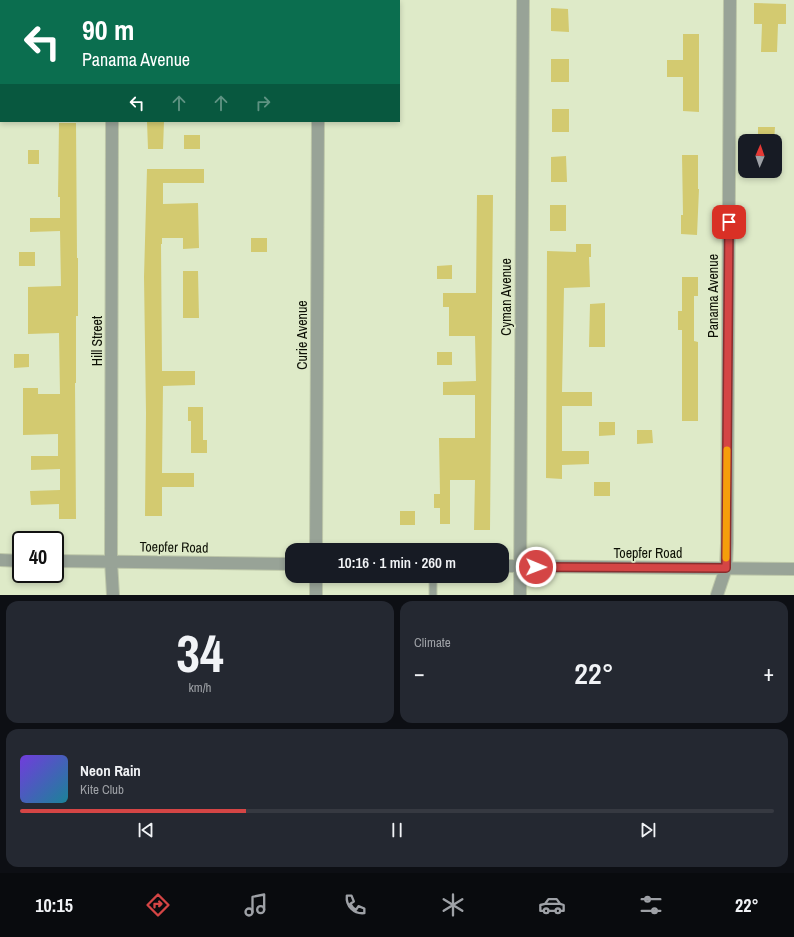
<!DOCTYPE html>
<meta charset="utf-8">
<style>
:root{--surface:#171b24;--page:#242831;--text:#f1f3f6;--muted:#9ea1a6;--line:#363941;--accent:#d44545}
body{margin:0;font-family:"Archivo Narrow",sans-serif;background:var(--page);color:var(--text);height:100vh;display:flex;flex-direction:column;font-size:15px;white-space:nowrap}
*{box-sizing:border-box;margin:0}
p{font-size:13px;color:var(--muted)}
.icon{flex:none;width:22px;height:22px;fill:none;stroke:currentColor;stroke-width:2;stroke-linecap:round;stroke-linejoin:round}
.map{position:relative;height:595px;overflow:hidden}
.drawer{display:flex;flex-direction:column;gap:6px;padding:6px;background:#0d0f14;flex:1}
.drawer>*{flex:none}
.top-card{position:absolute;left:0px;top:0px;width:400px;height:122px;box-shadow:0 2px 6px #0003;background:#0b6e4f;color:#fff;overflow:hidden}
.needle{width:26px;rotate:2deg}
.tools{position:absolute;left:738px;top:134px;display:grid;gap:8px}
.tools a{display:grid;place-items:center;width:44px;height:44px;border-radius:8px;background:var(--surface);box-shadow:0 2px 6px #0003;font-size:20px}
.speed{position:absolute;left:12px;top:531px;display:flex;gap:8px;font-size:20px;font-weight:700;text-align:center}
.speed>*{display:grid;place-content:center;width:52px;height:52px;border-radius:50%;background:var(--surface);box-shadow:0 2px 6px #0003;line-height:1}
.speed .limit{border:2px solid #111;border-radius:6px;background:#fff;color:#111}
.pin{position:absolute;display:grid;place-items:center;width:34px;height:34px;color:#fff;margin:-17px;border-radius:8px;box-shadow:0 2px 6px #0006}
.me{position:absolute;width:44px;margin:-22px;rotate:91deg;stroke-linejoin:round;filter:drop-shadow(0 0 3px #0008)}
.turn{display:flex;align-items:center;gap:14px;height:84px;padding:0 16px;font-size:18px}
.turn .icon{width:52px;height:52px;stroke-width:2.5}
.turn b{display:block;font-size:28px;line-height:34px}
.lanes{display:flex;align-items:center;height:38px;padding:0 16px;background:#0003;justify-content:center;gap:20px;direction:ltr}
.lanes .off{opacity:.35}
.big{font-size:30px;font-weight:600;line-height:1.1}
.drawer .card{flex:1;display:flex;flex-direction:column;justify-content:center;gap:6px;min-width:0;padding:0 14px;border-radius:12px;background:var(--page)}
.drawer .dial{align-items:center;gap:0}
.dial b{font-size:52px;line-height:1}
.song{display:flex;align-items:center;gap:12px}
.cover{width:48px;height:48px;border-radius:6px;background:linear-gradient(135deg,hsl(260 70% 55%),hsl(190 70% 35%))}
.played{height:4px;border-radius:2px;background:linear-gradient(90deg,var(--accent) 30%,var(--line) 30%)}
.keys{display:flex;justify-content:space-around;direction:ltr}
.heat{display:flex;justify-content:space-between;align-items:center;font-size:22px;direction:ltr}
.drawer .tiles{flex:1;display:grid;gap:6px;grid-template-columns:1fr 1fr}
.card:last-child{grid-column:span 2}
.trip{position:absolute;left:285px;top:543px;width:224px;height:40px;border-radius:12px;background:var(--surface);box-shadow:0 2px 6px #0003;font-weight:600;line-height:40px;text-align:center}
.menu{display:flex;height:64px;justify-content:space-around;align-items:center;background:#090b0e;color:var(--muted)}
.menu .icon{width:28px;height:28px}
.menu .selected{color:var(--accent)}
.menu b{font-size:18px;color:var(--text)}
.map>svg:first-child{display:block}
</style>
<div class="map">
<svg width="794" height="595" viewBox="0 0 794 595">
<rect width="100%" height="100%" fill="#deeac8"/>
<path fill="#d3ca70" d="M754,3l32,1v20h-8l-1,28h-16l1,-28h-8z
M551,8l17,1 1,23 -18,-1z
M683,34h16v78l-16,-1v-34h-16v-17h16z
M551,59h18v23h-18z
M552,109h17v23h-17z
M147,121h17l-1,28h-15z
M59,123h17l1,135h1v58h-2v67h-1l1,136h-17v-15l-28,1 -1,-14 30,-1v-21l-29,1v-14h27v-22l-35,1v-47h15v6h22l-1,-61 -31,1v-47l33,-1 -1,-55 -30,1v-14h30v-21h-2z
M758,127h17l-1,14h-16z
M184,135h16v14h-16z
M28,150h11v14h-11z
M682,155h16v34h1l-2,46 -16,-1v-19h2z
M566,156l1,26h-16v-25z
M147,169h57v14h-41v21l35,-1 1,45 -16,1v-11h-21v6h-1l1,127h33v14l-32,1 -1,87h32v14h-32v29h-17l1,-103 -2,-136z
M477,195h16l-3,335h-16l1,-50h-25v44h-10v-16h-6v-14h6l-1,-56h36v-43h-32v-13l33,-1 -1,-45h-26v-29h-6v-14h33z
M550,205h16v26h-16z
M251,238h16v14h-16z
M576,244h15v13h-2l1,30 -26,1 -2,104h30v14h-30v45h27v13l-27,1v14l-16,-1 1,-227 29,1z
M19,252h16v14h-16z
M452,265v14h-15v-13z
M183,271h15l1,47h-16z
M682,277h16v19h-4v45l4,1v79h-16v-91h-4v-19h4z
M605,303v44h-16l1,-43z
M437,352h15v13h-15z
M14,354h15v13l-15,1z
M188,407h15v33h4v13h-16v-32h-3z
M599,422h16v13l-16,1z
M637,430h15l1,13 -16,1z
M594,482h16v14h-16z
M400,511h15v14h-15z"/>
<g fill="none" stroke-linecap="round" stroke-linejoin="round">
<defs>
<path id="service" d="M433,595v-19"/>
<path id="minor" d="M112,1v-1
M318,1v-1
M112,121l-1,440 2,34
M316,550l2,-429
M316,595v-19
M520,595l3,-595
M717,595l9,-27 1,-25 3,-543"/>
<path id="tertiary" d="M0,560l21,1
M55,561l237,3
M502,566l292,3"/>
</defs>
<use href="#service" stroke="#bdc7a9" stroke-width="9"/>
<use href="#minor" stroke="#bdc7a9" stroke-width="14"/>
<use href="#tertiary" stroke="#bdc7a9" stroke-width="14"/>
<use href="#service" stroke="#98a397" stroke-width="7"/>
<use href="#minor" stroke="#98a397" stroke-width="12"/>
<use href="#tertiary" stroke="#98a397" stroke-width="12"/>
</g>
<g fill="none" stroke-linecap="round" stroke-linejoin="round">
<defs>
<path id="route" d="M536,567l190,1 3,-346"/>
</defs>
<use href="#route" stroke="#8a2d2d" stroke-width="10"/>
<use href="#route" stroke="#d44545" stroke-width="7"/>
<path stroke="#f59e0b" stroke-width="7" d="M726,558l1,-108"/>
</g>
<g text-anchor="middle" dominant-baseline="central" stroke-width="3.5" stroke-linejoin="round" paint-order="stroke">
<g font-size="14" fill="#0e1106" stroke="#deeac8">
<text transform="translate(713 296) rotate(-90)">Panama Avenue</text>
<text transform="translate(506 297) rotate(-90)">Cyman Avenue</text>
<text transform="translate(302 335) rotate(-90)">Curie Avenue</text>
<text transform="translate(97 341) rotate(-90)">Hill Street</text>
<text transform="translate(174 547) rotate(1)">Toepfer Road</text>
<text x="648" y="553">Toepfer Road</text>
</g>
</g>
</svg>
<div class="tools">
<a><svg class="needle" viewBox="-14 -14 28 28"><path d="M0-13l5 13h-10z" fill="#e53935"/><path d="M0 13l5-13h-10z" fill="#9ea1a6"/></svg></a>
</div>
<div class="speed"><div class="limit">40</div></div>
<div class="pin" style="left:729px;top:222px;background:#d93025"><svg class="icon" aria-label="arrive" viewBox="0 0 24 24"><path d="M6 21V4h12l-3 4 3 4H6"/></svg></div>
<svg class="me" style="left:536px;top:567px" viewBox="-20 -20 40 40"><circle r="17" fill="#d44545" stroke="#fff" stroke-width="3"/><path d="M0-11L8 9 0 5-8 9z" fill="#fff"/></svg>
<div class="trip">10:16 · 1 min · 260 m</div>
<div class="top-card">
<div class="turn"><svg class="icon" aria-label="left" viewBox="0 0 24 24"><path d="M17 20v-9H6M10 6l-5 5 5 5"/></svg><div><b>90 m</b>Panama Avenue</div></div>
<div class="lanes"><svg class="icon" aria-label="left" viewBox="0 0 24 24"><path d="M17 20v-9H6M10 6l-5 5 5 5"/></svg><svg class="icon off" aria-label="ahead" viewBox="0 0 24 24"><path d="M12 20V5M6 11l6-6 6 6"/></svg><svg class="icon off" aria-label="ahead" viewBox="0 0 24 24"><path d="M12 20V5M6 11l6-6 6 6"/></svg><svg class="icon off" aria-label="right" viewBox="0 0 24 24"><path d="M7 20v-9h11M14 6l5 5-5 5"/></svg></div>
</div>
</div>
<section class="drawer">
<div class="tiles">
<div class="card dial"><b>34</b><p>km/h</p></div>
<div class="card"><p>Climate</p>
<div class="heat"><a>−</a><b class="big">22°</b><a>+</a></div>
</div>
<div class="card">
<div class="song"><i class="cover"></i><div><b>Neon Rain</b><p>Kite Club</p></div></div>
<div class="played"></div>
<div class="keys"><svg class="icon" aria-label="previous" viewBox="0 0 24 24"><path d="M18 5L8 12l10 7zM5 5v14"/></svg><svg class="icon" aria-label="pause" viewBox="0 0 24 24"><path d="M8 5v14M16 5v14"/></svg><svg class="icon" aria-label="next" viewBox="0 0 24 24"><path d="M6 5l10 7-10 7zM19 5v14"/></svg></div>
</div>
</div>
</section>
<nav class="menu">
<b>10:15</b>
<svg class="icon selected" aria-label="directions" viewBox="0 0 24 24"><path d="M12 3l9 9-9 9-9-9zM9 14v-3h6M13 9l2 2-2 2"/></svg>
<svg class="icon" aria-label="music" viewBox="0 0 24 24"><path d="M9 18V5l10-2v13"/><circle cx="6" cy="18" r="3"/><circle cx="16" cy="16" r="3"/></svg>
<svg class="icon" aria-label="phone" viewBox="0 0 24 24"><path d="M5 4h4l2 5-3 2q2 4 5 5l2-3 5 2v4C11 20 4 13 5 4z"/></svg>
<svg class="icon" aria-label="climate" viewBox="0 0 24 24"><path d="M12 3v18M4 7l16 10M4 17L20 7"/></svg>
<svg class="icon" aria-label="car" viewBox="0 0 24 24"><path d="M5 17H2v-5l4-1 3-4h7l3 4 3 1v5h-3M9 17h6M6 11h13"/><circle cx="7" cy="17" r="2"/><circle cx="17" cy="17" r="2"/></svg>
<svg class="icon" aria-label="filters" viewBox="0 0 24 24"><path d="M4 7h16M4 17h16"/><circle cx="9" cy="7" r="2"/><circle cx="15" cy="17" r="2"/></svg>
<b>22°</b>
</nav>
